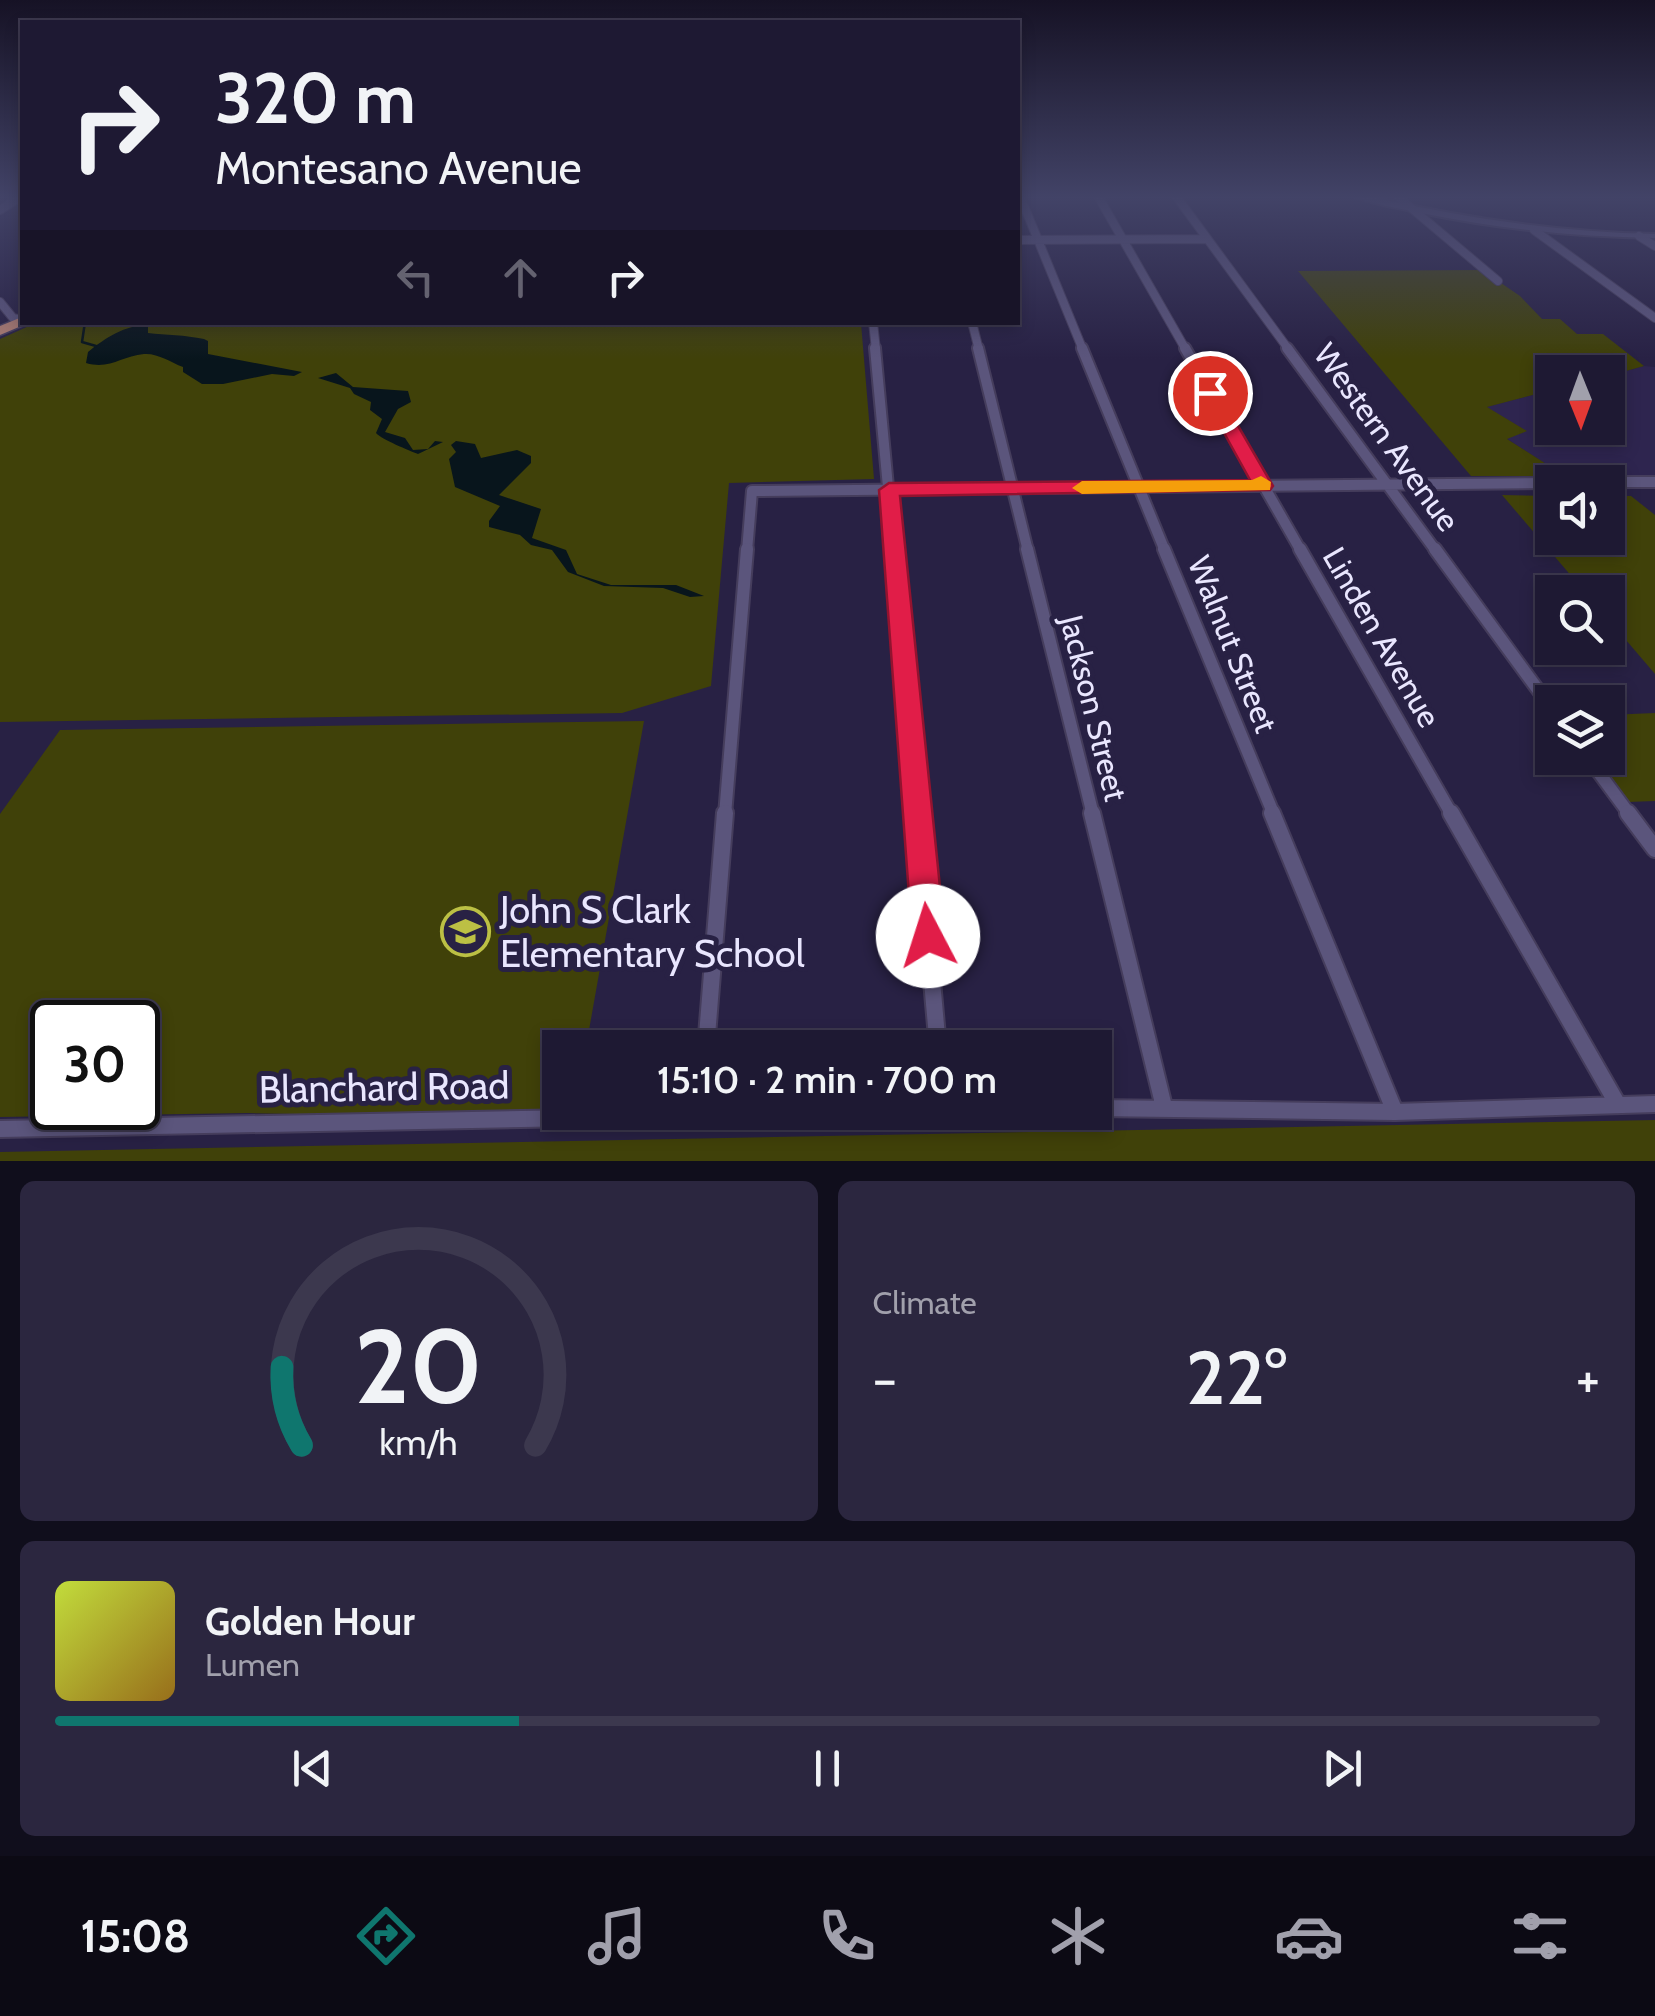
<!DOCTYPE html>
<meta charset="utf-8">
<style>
:root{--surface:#1e1933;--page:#2b263f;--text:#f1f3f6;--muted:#a1a0ac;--line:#3c384e;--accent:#0f766e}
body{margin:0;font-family:Cabin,sans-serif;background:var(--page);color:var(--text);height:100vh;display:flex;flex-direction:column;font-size:38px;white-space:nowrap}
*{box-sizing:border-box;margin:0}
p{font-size:32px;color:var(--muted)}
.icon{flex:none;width:55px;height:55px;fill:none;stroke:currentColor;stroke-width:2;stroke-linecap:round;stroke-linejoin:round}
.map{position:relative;height:1161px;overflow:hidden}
.side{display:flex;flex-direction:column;gap:20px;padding:20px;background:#100e1c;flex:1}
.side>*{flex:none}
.guide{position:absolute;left:20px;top:20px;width:1000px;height:305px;border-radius:0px;box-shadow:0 5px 15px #0003,0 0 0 2px var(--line);background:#1e1933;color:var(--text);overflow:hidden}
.needle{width:65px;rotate:179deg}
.tools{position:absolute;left:1535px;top:355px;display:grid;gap:20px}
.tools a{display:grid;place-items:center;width:90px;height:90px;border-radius:0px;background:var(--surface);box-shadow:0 5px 15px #0003,0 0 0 2px var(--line);font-size:50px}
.speed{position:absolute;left:30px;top:1000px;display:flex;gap:20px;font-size:50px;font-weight:700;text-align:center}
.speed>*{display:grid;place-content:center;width:130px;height:130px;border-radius:50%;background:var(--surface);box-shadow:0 5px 15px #0003,0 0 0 2px var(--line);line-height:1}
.speed .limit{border:5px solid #111;border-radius:15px;background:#fff;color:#111}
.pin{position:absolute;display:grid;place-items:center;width:85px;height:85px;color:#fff;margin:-42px;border:5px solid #fff;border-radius:50%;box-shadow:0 2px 10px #0007}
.me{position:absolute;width:110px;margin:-55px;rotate:355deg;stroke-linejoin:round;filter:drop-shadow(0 0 8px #0008)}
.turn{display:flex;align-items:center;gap:35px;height:210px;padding:0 30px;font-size:45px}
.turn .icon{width:130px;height:130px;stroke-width:2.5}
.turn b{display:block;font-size:70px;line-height:85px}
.lanes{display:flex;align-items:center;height:95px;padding:0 30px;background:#0003;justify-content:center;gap:50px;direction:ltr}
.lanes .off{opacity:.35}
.big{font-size:75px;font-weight:600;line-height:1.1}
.side .tile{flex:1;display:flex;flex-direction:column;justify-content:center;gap:15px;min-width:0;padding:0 35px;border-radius:15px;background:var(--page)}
.side .dial{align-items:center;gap:0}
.dial svg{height:260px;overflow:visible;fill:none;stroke:var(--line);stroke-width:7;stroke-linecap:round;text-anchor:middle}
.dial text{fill:var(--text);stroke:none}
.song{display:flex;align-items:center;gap:30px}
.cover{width:120px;height:120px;border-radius:15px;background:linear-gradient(135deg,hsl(70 70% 55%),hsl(40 70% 35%))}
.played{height:10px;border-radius:5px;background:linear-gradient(90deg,var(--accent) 30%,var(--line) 30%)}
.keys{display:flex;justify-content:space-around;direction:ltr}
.heat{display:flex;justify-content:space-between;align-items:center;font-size:55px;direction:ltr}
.side .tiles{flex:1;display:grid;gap:20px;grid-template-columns:1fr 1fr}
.tile:last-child{grid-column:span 2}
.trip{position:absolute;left:542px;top:1030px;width:570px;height:100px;border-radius:0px;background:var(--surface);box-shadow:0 5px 15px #0003,0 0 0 2px var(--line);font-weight:600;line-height:100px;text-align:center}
.dock{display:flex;height:160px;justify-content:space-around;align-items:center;background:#0c0a14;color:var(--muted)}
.dock .icon{width:70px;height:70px}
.dock .on{color:var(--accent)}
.dock b{font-size:45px;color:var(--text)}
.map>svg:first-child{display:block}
</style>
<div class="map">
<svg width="1655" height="1161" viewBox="0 0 1655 1161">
<rect width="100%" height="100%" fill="#282144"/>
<path fill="#2e254f" d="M1644,366l11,1v119l-82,-4 -67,-44 20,-7 -40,-24 66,-17v38h56v-52z"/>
<path fill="#404109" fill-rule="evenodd" d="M1482,270l38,26 22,23h18l17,15h26l41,32 -36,10v-4h-56v18l-65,17 40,24 -20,8 58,37h-94l-173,-205z
M38,322l823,1 13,156 -145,4 -18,203 -89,27 -622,9v-383z
M1502,495l50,1v42h56v-42h23l24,19v159l-47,-55v-27h-23z
M1655,713v88l-27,1 -34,-44h14v-43z
M644,721l-58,326 -26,1v64l11,7 -324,-6 -247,4v-303l60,-84zM52,1022h86v86h-86z
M1655,1120v41h-1655v-9z"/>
<path fill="#08151c" d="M148,325v8c18,2 37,2 56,6l4,2v13l94,18 -8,4 -22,-2 -49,10h-21l-19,-12v-5c-13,-5 -25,-14 -39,-13 -23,2 -34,16 -58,9l2,-11c17,-14 37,-27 60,-27z
M336,373l17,14 55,4 3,11 -13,7 -13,23 20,6 8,12 15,-1 7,-8 8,1 -25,12c-8,-3 -37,-15 -42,-21l6,-14 -12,-9 1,-8 -17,-8 -4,-6 -32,-10z
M456,441l19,3 6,14 36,-8 14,6v7l-32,32 42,14 -9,29 34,12 11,24 34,11h65l28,11 -14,1 -27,-9 -59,-2 -36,-14 -16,-22 -21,-5 -11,-10 -31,-8v-6l11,-15 -45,-19 -6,-28 7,-7 -5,-7z"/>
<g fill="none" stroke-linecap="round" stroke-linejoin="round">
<path stroke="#08151c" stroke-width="2.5" d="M85,322l-3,20 14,4"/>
<defs>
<path id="minor-far3" d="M1020,196l63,154
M1098,196l88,154
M1176,196l113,154
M1397,196l101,85
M0,210l22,-14
M1534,230l121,88
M1639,236l16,10
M1018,240l189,-1
M0,302l13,16 9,2
M873,322l3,28
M972,322l7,28"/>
<path id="minor-far2" d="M875,348l19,203
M978,348l50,203
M1082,348l83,203
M1185,348l116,203
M1287,348l149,203
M1604,482h51
M747,551l5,-60 800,-8"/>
<path id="minor-far1" d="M893,549l24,266
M1027,549l66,266
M1164,549l110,266
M1300,549l152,266
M1435,549l117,160
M1588,758l42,57
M725,815l22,-266"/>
<path id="minor" d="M917,813l21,235
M1092,813l72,294
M1272,813l123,299
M1451,813l167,292
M1628,813l27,36
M706,1048l19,-235
M1095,1108l300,4 260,-8
M0,1129l889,-17"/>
<path id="tertiary" d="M1353,196h15c95,22 190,36 287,38v4c-79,-1 -156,-9 -234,-25 -22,-5 -47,-8 -68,-17z"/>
<path id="primary" d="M22,317v5l4,2 -26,11v-9z"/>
</defs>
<use href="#minor-far3" stroke="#453d5c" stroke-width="10"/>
<use href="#minor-far2" stroke="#453d5c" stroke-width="14"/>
<use href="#minor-far1" stroke="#453d5c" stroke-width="16"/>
<use href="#minor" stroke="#453d5c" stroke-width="20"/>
<use href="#tertiary" stroke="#453d5c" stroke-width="4"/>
<use href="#primary" stroke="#453d5c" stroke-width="3"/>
<use href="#minor-far3" stroke="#5b557c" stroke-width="8"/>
<use href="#minor-far2" stroke="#5b557c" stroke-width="10"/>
<use href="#minor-far1" stroke="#5b557c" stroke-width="12"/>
<use href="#minor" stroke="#5b557c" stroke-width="16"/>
<use href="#tertiary" fill="#5b557c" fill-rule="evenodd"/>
<use href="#primary" fill="#b07e72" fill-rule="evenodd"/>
</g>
<linearGradient id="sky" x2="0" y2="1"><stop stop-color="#161225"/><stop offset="0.55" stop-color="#424367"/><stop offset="1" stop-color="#424367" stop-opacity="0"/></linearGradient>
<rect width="1655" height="359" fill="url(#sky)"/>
<path fill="#e11d48" stroke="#92132f" stroke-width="2.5" d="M1210,388l9,5 54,93 -3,4 -370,6 45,440 -5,11 -12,5 -11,-5 -5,-11 -33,-446 10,-7 361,-3 -48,-87z"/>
<path fill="#f59e0b" d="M1261,476l10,6 -1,8 -188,4 -10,-6 10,-7 170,-1z"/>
<defs>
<symbol id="school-ring" viewBox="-11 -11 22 22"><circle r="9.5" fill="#282144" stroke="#bcc044" stroke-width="1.5"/><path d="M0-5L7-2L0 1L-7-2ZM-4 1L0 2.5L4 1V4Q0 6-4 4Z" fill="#bcc044"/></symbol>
</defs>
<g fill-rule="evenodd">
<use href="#school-ring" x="438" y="904" width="55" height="55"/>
</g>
<g text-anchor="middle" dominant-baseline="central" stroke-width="10" stroke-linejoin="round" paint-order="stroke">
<g font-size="32" fill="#e9e6fe" stroke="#282144">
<text transform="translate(1387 437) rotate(54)">Western Avenue</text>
<text transform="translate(1382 637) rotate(60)">Linden Avenue</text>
<text transform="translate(1233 644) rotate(68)">Walnut Street</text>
<text transform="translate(1094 708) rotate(76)">Jackson Street</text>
</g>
<g font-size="38" fill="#e9e6fe" stroke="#282144" text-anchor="start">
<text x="500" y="909">John S Clark<tspan x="500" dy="44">Elementary School</tspan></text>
</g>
<g font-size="38" fill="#e9e6fe" stroke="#282144">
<text transform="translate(384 1087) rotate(-1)">Blanchard Road</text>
</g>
</g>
</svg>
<div class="tools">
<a><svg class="needle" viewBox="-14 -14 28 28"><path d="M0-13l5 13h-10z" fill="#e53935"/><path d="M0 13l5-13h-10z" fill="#a1a0ac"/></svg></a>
<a><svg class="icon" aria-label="sound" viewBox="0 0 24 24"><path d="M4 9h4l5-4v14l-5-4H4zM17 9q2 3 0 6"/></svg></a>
<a><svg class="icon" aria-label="search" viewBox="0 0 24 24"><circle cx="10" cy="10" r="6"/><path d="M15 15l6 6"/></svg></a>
<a><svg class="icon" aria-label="layers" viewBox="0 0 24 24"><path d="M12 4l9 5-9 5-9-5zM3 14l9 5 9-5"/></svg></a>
</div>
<div class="speed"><div class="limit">30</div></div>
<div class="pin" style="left:1210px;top:393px;background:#d93025"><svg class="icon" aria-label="arrive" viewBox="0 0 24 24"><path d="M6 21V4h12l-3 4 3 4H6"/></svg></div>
<svg class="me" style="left:928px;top:936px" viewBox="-20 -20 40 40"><circle r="19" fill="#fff"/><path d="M0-13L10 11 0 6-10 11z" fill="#e11d48"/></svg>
<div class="trip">15:10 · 2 min · 700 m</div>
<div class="guide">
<div class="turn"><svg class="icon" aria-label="right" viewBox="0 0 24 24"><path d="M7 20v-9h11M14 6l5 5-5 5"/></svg><div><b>320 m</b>Montesano Avenue</div></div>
<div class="lanes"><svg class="icon off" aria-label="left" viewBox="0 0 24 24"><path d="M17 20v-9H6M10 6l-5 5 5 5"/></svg><svg class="icon off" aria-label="ahead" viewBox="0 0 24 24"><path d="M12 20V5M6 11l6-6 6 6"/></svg><svg class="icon" aria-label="right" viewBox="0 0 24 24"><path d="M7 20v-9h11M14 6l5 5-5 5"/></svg></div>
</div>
</div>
<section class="side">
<div class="tiles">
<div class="tile dial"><svg viewBox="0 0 100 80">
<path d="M14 69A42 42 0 1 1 86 69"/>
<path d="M14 69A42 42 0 0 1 8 45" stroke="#0f766e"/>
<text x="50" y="56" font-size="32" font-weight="700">20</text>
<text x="50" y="72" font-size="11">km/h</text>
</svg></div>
<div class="tile"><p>Climate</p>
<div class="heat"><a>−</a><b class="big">22°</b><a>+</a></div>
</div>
<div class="tile">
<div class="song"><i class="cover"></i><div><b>Golden Hour</b><p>Lumen</p></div></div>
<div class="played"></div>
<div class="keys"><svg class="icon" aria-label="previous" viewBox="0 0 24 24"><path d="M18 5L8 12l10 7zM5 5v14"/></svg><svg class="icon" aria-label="pause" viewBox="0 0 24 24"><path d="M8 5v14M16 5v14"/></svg><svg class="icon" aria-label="next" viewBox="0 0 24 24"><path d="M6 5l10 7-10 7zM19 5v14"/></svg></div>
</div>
</div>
</section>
<nav class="dock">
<b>15:08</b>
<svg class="icon on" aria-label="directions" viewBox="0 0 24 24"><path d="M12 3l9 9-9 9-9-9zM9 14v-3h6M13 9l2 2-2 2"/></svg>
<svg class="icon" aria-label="music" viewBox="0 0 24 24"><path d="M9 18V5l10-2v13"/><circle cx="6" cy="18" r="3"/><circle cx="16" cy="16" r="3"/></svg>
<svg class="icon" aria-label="phone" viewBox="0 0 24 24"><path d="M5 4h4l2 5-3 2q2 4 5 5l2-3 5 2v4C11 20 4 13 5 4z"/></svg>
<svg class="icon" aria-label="climate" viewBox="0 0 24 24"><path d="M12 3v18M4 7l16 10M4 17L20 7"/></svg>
<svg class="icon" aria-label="car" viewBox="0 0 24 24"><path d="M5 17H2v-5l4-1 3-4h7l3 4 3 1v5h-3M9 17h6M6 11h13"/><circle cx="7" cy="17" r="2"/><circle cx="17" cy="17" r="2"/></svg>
<svg class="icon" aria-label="filters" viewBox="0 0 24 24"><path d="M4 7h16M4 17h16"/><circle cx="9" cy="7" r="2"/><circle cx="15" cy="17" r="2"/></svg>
</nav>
